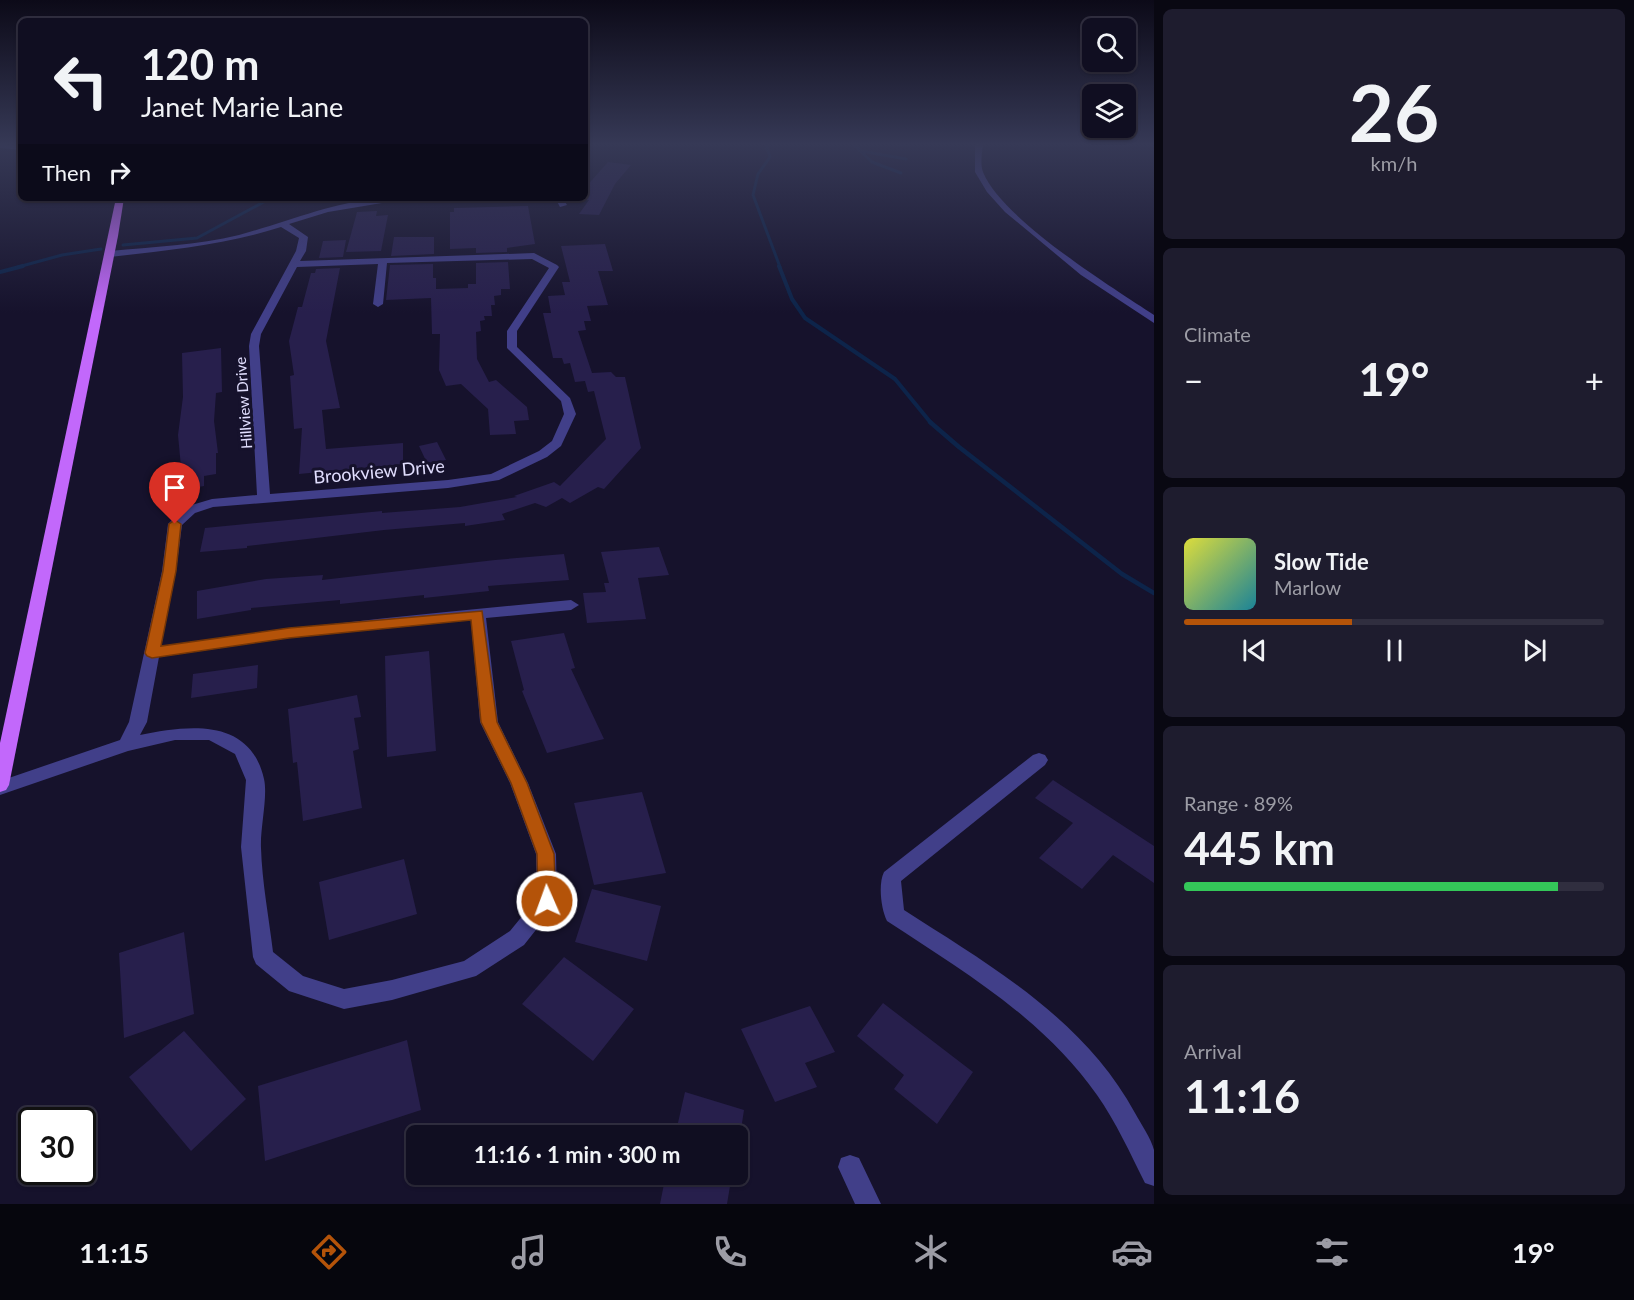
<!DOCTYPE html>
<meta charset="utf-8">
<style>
:root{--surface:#100e21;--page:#1e1c2e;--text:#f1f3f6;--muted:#9c9ca5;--line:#302e3f;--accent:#b45309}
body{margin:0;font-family:Lato,sans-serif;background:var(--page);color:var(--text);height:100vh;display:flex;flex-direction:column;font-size:22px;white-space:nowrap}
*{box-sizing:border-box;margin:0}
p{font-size:20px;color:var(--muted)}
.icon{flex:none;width:33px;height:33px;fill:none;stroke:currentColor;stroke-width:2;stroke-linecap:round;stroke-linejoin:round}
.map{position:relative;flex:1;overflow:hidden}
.side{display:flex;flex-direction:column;gap:9px;padding:9px;background:#090812;width:480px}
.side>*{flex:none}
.top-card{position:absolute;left:18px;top:18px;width:570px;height:183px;border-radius:9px;box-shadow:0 2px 4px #0004,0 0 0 2px var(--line);background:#100e21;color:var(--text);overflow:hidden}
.controls{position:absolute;left:1082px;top:18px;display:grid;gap:12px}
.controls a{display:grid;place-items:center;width:54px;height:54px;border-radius:9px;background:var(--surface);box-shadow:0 2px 4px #0004,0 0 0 2px var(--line);font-size:30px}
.speed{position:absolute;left:18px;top:1107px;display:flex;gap:12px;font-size:30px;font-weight:700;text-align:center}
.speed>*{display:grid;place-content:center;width:78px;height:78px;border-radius:50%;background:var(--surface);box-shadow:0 2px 4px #0004,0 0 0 2px var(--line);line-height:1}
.speed .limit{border:3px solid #111;border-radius:9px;background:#fff;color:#111}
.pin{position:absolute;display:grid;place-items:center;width:51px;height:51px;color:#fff;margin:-62px -26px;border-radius:50% 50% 50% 0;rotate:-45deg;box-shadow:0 0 6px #0007}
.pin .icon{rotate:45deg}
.me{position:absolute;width:66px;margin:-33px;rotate:358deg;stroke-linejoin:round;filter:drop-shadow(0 0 4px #0008)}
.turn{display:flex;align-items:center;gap:21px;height:126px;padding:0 24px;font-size:27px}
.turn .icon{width:78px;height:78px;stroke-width:2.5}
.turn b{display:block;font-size:42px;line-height:51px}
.then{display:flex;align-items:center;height:57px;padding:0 24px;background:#0003;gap:12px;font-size:22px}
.big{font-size:45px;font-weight:700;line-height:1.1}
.side .card{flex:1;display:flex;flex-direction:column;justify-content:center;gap:9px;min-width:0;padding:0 21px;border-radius:9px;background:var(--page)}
.side .dial{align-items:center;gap:0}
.dial b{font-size:78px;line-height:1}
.song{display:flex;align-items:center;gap:18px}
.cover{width:72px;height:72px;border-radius:9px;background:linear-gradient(135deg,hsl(60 70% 55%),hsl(190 70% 35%))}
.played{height:6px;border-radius:3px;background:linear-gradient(90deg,var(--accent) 40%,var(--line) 40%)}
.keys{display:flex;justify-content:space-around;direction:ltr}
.heat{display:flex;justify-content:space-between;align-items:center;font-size:33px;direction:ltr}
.charge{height:9px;border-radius:4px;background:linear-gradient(90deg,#34c759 89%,var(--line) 0)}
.trip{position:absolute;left:406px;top:1125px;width:342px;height:60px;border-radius:9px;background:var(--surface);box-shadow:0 2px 4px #0004,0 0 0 2px var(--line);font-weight:700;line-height:60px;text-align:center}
.tab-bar{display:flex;height:96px;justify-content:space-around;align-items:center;background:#06060d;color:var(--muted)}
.tab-bar .icon{width:42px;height:42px}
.tab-bar .active{color:var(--accent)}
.tab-bar b{font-size:27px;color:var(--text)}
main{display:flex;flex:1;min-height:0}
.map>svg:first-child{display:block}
</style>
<main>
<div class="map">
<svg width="1154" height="1204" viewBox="0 0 1154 1204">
<rect width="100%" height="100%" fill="#16122c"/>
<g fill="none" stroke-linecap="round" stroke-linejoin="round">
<path stroke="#0d244a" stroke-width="3" d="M766,144l4,13 -12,17 -5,21 27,72
M853,144l19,18 29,11
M899,144l10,2
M861,151l45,8
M123,245l74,-7 74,-40
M18,267l44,-12 39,-6"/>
<path stroke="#0d244a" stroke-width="4" d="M779,266l13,33 13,19 90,61 36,44
M0,272l23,-6"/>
<path stroke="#0d244a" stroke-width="4.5" d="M930,422l29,25 163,127 32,19"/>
</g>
<path fill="#271f4c" d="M608,162l23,3 -16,19 -16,31 -20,-1 10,-14 -14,-1 10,-1v-10z
M528,206l7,38 -28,4v4l-31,1v-5l-26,1v-37h4v-4z
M377,211l-1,5 12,-1 -7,36 -35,1 11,-40z
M394,237h40v17l-43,2z
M346,240l-3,17 -24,1 4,-17z
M605,244l8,27h-15l10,34 -21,1 4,15h-7l2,9 -8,1 14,42 19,-1 5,5h9l16,71 -37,41 -6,-2 -28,16 -8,-5 -16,9 -11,-4 -33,11 3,6 -40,6v-3l-81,7 -137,16v2l-47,4 5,-24 177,-17v2l78,-6 57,-10 -3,-1 40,-14 6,4 46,-47 -12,-48 -6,1 -3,-11 -10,1 -5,-19 -6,1 -2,-6h-9l-10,-45h8l-3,-17 17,-1 -3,-13h8l-9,-36z
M508,262l2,27h-9v6l-7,1 1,9h-4l1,11h-8l1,4 -5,1 1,10 -5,1 1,27 12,23 7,-2 31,27 2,13 -15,1 2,13 -26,1 -2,-26 -27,-25 -15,2 -7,-16 1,-36h-8l-1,-36 -45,2 4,-35 43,-1v14h3v11l32,-1v-4h8v-21z
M340,268l-14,73 14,67 -18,2 4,39 77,-6v21l-104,10 3,-46 -8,1 -4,-53 4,-1 -5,-34 9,-34h4l9,-34h4l1,-4z
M221,348l1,44 -6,1 -2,28 4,32h-2v21l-12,2v10l-34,6v-24l11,-1 -3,-32 5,-38 -1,-44z
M437,442l9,18 -19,3 -8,-17z
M659,547l10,28 -31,3 8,41 -59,4 -4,-30 23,-1 -2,-9h5l-8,-31z
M564,554l5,26 -81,6 1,5 -65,7v-3l-84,9v-4l-89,8v2l-54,9v-28l69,-12 57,-4 -1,5 173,-20z
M564,633l11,35 -4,1 33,70 -57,14 -25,-62 2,-1 -13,-49z
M429,651l7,100 -49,6 -2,-101z
M258,665l-1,23 -66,10 2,-24z
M357,695l4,22 -7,1 5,31 -6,2 9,57 -59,13 -6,-59 -4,1 -5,-54z
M1053,780l101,66v37l-41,-28 -31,34 -43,-31 34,-35 -38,-25z
M642,792l24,81 -72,12 -20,-82z
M404,859l13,55 -88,26 -10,-58z
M592,889l69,17 -14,55 -72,-19z
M184,932l10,82 -70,24 -5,-85z
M564,957l70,52 -41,52 -71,-57z
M883,1003l90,69 -36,52 -43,-35 10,-14 -47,-39z
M810,1006l25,46 -30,11 12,24 -42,15 -34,-73z
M184,1031l62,68 -55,52 -62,-74z
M407,1040l14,70 -156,51 -7,-75z
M685,1092l59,18 -4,26h-65z
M666,1174h66l-5,30h-67z"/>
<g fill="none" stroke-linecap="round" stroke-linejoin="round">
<path fill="#413f89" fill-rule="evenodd" d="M0,144l21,2v4l-21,-2z
M975,144h8c-1,9 -3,20 0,28 19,47 127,114 171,143v8l-73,-48 -76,-63 -18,-20 -12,-20z
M381,198h31l-84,14 -39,12 19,13 -2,14 -6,10 234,-8 23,12 2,2 -42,64v16l53,51 6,16 -15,32 -14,11 -48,23 -51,8 -235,19 -18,6 -13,12 -6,46 -15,75c137,-20 273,-33 410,-46l8,5 -8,5 -85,8 12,104 30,61 28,71 1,47 -3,6 -30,38 -48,31 -84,24 -48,9 -55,-18 -33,-27 -3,-7 -12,-110 5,-67 -11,-26 -26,-14h-34l-47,11 -128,44v-14l120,-41 9,-18 33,-151 6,-47 17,-17 27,-8 45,-4 -8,-149 2,-12 45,-83 3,-13 -18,-11c-56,18 -112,23 -171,30l-5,-3 5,-3c43,-4 87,-6 129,-16 48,-13 91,-32 142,-37zM532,259l17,9 -42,63v17l54,53 3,13 -12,27 -13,10 -48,23 -43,6 -178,14 -11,-148 2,-12 36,-67 81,-3 -5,40 5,3 5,-3 4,-41zM471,620l9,102 30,61 26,71 1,44 -27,33 -46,30 -72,19 -48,9 -41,-13 -30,-24c-4,-34 -11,-70 -12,-104 -1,-20 7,-51 3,-69 -14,-62 -76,-54 -124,-44l7,-13 12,-65 130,-19z
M555,198h8l4,7 -7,2z
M1039,753l6,2 3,5 -3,5 -144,116 3,29c87,56 180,109 231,203 6,11 16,25 19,37 0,11 0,25 0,36l-9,-3c-15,-30 -29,-61 -48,-88 -53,-76 -134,-124 -210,-174 -6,-12 -9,-37 -3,-49l149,-117z
M850,1155l9,3 22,46h-26l-17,-37 3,-9z"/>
<path fill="#c268fb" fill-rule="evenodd" d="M116,198h8l-6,38 -109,549 -3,5 -6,2v-49z"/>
</g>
<linearGradient id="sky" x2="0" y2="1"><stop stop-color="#0c0a18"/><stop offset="0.46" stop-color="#363956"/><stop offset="1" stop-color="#363956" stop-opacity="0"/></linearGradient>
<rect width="1154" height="313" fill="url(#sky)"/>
<path fill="#b45309" stroke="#753606" stroke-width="1.5" d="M175,520l6,4 -5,47 -15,75 128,-18 193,-17 15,111 30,61 27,71 2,47 -2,6 -7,2 -6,-2 -3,-6 -1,-47 -26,-71 -30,-61 -10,-102 -182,18 -137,20 -5,-2 -2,-3 18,-82 6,-47z"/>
<g text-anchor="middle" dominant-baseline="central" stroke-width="6" stroke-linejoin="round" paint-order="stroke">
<g font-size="15" fill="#e1defe" stroke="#16122c">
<text transform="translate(243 403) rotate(-94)">Hillview Drive</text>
</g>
<g font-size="18" fill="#e1defe" stroke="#16122c">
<text transform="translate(379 471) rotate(-5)">Brookview Drive</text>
</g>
</g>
</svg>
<div class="controls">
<a><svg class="icon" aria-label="search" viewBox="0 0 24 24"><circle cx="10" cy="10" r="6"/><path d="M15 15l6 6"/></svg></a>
<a><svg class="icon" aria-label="layers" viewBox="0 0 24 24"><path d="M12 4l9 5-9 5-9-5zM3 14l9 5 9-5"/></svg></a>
</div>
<div class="speed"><div class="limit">30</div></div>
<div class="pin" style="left:175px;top:524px;background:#d93025"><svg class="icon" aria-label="arrive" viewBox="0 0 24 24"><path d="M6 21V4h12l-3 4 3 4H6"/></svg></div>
<svg class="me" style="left:547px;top:901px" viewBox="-20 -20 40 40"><circle r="17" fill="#b45309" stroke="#fff" stroke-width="3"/><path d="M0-11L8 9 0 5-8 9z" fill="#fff"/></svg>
<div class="trip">11:16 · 1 min · 300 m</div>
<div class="top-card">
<div class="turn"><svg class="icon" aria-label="left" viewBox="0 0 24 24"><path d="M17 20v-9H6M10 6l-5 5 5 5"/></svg><div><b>120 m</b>Janet Marie Lane</div></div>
<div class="then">Then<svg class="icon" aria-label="right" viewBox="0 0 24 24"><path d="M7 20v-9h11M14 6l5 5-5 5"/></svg></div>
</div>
</div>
<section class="side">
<div class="card dial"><b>26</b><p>km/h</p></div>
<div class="card"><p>Climate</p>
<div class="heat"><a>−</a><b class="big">19°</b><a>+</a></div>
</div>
<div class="card">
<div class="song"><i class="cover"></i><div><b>Slow Tide</b><p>Marlow</p></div></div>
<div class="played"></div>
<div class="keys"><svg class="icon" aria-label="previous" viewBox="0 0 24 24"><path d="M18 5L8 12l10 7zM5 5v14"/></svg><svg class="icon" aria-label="pause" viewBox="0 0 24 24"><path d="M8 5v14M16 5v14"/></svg><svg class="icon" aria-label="next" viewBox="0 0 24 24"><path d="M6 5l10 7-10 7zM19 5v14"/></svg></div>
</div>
<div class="card"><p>Range · 89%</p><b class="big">445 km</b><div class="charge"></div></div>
<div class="card"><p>Arrival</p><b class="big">11:16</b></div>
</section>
</main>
<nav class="tab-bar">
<b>11:15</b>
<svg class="icon active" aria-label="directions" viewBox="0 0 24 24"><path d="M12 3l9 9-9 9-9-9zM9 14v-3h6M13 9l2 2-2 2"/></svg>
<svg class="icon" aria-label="music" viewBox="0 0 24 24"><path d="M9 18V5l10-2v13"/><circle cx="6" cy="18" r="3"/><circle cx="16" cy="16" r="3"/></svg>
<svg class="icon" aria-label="phone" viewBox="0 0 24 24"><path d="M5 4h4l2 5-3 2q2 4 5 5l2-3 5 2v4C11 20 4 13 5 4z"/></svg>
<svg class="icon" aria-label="climate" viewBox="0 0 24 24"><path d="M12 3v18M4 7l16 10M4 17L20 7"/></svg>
<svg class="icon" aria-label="car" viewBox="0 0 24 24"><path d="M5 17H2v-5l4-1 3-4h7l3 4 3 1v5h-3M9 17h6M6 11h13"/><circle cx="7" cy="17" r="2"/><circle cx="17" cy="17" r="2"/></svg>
<svg class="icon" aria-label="filters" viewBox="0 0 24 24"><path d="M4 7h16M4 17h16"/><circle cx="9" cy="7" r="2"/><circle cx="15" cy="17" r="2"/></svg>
<b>19°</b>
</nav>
